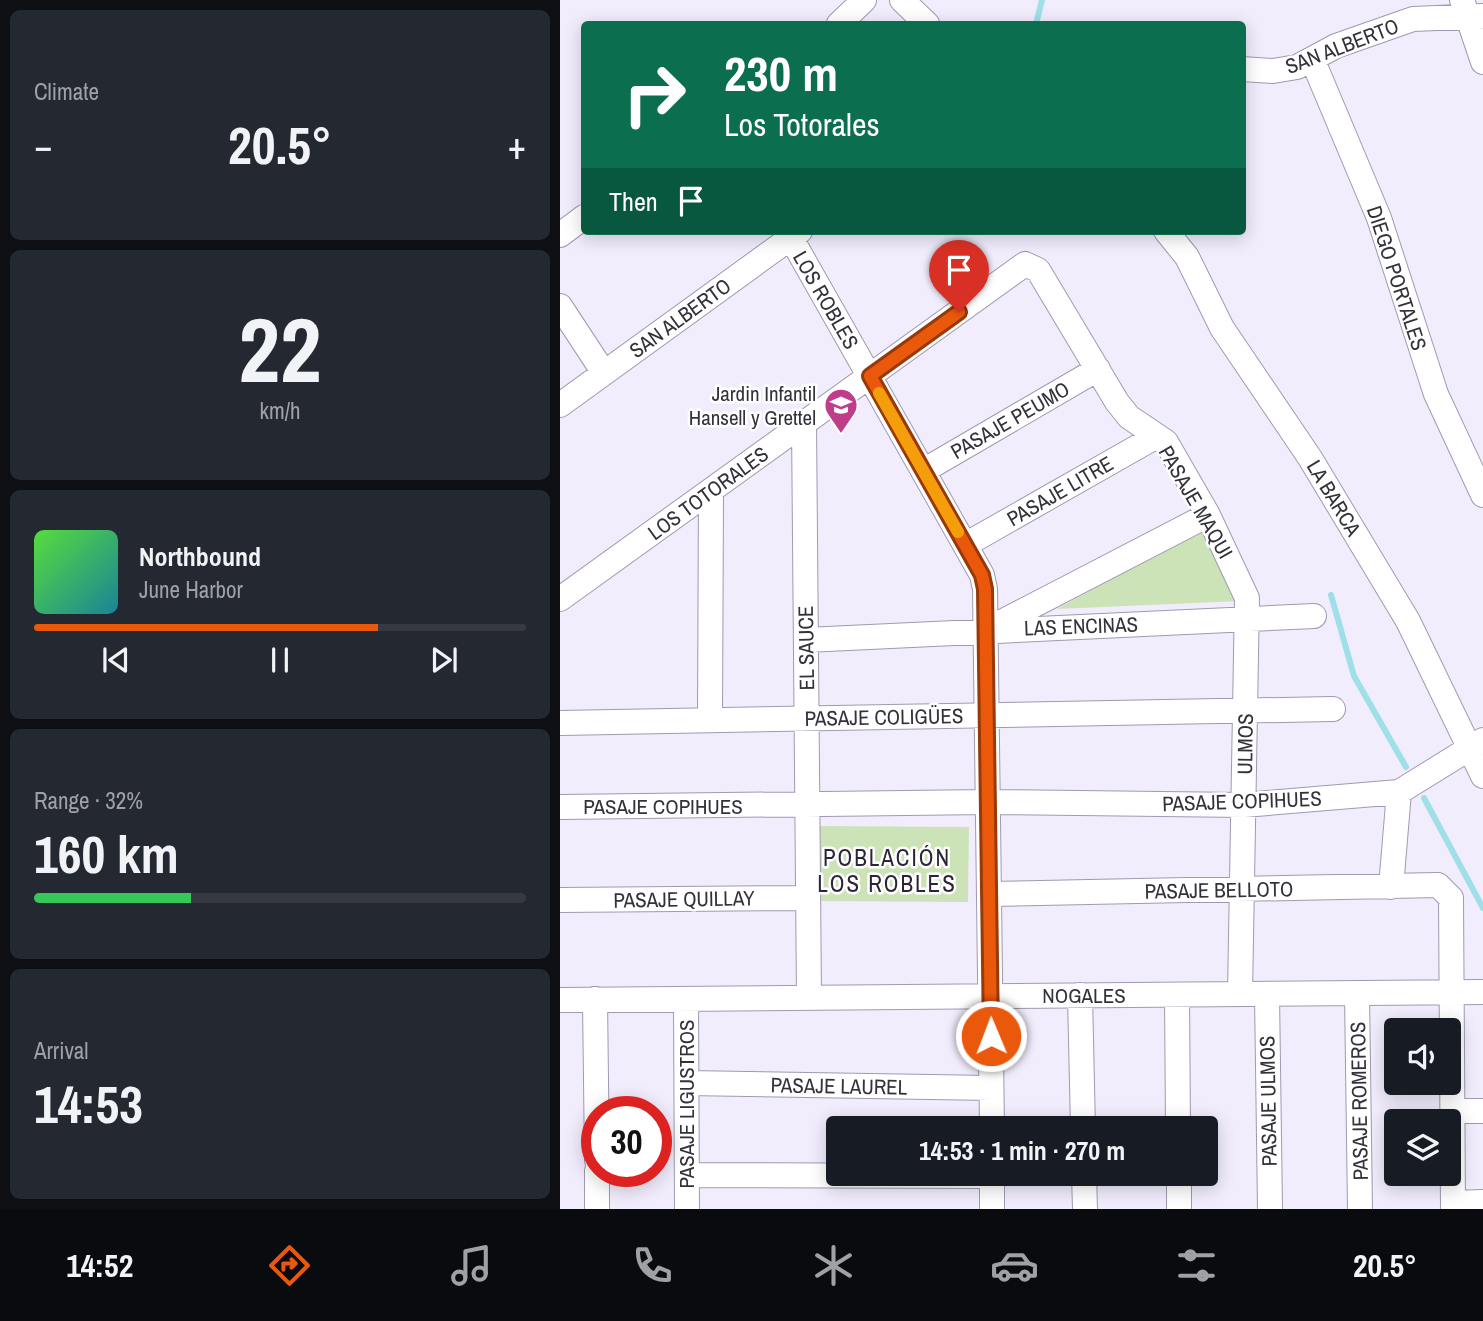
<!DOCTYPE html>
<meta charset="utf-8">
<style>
:root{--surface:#171b24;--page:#242831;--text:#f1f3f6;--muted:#9ea1a6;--line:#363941;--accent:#ea580c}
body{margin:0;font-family:"Archivo Narrow",sans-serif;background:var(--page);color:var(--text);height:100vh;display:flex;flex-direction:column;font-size:26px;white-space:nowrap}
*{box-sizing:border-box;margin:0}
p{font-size:23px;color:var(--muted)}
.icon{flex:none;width:38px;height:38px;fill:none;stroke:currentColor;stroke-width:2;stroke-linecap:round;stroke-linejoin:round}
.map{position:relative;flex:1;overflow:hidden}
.panel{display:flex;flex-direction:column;gap:10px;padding:10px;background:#0d0f14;width:560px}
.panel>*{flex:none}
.top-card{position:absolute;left:21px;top:21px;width:665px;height:214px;border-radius:7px;box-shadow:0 4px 18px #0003;background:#0b6e4f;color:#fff;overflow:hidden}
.tools{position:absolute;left:824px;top:1018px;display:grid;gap:14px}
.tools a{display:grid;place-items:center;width:77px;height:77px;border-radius:7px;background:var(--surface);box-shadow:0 4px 18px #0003;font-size:35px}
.speed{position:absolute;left:21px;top:1096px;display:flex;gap:14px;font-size:35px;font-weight:700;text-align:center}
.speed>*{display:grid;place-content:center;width:91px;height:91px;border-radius:50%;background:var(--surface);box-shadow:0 4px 18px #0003;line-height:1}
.speed .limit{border:10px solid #d22;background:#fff;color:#111}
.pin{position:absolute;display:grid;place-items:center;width:60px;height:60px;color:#fff;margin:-72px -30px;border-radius:50% 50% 50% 0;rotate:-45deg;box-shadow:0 0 7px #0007}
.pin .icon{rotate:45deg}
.me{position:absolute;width:77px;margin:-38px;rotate:359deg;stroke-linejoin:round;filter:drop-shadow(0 0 5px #0008)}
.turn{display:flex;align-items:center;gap:24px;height:147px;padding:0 28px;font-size:32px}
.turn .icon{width:91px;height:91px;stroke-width:2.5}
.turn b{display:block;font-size:49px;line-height:60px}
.then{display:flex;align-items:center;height:66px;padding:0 28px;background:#0003;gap:14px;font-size:26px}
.big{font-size:52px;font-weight:700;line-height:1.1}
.panel .card{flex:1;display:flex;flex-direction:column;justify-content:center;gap:10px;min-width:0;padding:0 24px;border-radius:10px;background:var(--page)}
.panel .dial{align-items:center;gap:0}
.dial b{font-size:91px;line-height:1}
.song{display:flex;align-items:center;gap:21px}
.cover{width:84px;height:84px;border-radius:10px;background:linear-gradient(135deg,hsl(110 70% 55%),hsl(190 70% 35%))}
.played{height:7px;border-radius:4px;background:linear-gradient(90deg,var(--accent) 70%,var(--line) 70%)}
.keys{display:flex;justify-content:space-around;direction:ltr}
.heat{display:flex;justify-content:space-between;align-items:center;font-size:38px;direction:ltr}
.charge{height:10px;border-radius:5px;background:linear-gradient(90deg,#34c759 32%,var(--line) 0)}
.trip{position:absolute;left:266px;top:1116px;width:392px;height:70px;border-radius:7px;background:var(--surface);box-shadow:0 4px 18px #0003;font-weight:700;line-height:70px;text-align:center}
.dock{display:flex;height:112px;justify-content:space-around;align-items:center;background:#090b0e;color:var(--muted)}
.dock .icon{width:49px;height:49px}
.dock .active{color:var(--accent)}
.dock b{font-size:32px;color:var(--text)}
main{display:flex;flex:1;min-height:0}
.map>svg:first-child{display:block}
</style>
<main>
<section class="panel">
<div class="card"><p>Climate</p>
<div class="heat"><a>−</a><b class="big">20.5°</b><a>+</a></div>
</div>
<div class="card dial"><b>22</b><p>km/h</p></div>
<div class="card">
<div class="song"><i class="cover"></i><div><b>Northbound</b><p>June Harbor</p></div></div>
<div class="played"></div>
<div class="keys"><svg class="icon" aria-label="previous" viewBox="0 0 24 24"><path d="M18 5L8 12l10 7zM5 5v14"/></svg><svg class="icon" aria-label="pause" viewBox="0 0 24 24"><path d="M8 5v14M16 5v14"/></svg><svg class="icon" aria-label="next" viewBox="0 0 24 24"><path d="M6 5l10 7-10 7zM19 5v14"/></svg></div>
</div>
<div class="card"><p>Range · 32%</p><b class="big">160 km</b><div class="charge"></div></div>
<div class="card"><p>Arrival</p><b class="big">14:53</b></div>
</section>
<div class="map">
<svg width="923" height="1209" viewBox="0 0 923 1209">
<rect width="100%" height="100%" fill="#f2edfd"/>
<path fill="#cce3b8" d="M644,529l37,72 -184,8z
M257,826l152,1 -1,75 -152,-1z"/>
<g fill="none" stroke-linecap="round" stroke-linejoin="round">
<path stroke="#9edfe8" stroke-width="6" d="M476,24l6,-24
M771,595l23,81 52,91
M864,798l59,110"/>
<defs>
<path id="minor" d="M342,0l25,24
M902,0l21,62
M279,24l25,-24
M753,61l66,157 57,176 47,101
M682,69l31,2 24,-4 39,-21 77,-27 70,-3
M606,231l21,26 35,71 88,130 98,163 75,155
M0,235l24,-18
M231,238l191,337 3,14 7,540
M0,306l44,67
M0,405l240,-174
M244,423l5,575
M363,471l175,-102
M405,545l190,-108
M0,599l465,-335 13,6 79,132 12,15 37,25 42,73 39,83 -7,396
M432,627l216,-112
M246,640l508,-24
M150,720l1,-229
M0,723l773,-14
M0,807l427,-5 257,3 155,-13 84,-52
M831,887l8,-95
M430,894l448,-9 13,13 2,311
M0,900l248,-2
M797,993l3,216
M707,994l3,215
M520,995l3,134
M617,995l1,134
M35,999l2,161
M126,999l1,210
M0,1000l923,-8
M127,1083l304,5
M893,1111h30
M37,1171v38
M432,1174v35
M524,1174l1,35
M619,1174v35
M127,1175l305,1
M893,1203l30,-1"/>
</defs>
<use href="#minor" stroke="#a099b1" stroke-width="26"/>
<use href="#minor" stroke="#fff" stroke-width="24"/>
</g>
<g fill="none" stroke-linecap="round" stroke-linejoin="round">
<defs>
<path id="route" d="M399,312l-89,64 112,199 3,14 6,447"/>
</defs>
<use href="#route" stroke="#983908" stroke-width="18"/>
<use href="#route" stroke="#ea580c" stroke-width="12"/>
<path stroke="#f59e0b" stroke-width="12" d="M319,393l79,139"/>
</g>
<defs>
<symbol id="school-pin" viewBox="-11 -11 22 30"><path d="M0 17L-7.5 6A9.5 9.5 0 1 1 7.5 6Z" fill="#be3e89" stroke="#fff"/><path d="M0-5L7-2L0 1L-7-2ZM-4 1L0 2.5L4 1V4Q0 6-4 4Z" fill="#fff"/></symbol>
</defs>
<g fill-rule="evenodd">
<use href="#school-pin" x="262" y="386" width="38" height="52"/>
</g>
<g text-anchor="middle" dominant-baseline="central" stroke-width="5" stroke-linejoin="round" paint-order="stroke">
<g font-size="21" fill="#34313b" stroke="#fff">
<text transform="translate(782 46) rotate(-21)">SAN ALBERTO</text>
<text transform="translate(837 278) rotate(72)">DIEGO PORTALES</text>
<text transform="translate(266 300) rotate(60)">LOS ROBLES</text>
<text transform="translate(120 318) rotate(-36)">SAN ALBERTO</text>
<text transform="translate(450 420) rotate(-30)">PASAJE PEUMO</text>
<text transform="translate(500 491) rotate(-30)">PASAJE LITRE</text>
<text transform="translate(148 493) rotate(-36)">LOS TOTORALES</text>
<text transform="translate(774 498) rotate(59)">LA BARCA</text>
<text transform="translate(636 502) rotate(60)">PASAJE MAQUI</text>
<text transform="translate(521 626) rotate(-2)">LAS ENCINAS</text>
<text transform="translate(246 648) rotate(-91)">EL SAUCE</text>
<text transform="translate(324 717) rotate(-1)">PASAJE COLIGÜES</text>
<text transform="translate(685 744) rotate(-89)">ULMOS</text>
<text transform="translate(682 801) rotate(-2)">PASAJE COPIHUES</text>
<text x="103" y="806">PASAJE COPIHUES</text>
<text transform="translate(659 890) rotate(-1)">PASAJE BELLOTO</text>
<text transform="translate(124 899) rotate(-1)">PASAJE QUILLAY</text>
<text x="524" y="995">NOGALES</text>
<text transform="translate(279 1086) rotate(1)">PASAJE LAUREL</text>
<text transform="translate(708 1101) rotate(-91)">PASAJE ULMOS</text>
<text transform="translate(799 1101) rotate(-91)">PASAJE ROMEROS</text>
<text transform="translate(126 1104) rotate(-90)">PASAJE LIGUSTROS</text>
</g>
<g font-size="21" fill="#34313b" stroke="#fff" text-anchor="end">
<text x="256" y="393">Jardin Infantil<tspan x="256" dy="24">Hansell y Grettel</tspan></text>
</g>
<g font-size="23" letter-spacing="2" fill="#2c2539" stroke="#fff">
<text x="327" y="857">POBLACIÓN<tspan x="327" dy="26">LOS ROBLES</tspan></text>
</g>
</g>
</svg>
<div class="tools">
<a><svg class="icon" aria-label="sound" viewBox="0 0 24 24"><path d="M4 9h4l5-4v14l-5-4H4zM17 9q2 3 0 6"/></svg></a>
<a><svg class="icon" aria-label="layers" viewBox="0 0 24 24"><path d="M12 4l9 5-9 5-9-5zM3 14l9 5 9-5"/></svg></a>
</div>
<div class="speed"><div class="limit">30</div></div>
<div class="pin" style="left:399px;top:312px;background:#d93025"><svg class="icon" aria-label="arrive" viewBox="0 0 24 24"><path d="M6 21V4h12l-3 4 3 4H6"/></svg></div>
<svg class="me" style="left:431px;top:1036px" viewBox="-20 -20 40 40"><circle r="17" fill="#ea580c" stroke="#fff" stroke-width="3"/><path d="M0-11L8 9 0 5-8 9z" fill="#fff"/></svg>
<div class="trip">14:53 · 1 min · 270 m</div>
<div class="top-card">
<div class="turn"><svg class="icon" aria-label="right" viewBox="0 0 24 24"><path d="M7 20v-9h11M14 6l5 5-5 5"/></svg><div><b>230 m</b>Los Totorales</div></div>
<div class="then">Then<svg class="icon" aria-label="arrive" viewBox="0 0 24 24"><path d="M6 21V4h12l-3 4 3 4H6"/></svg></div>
</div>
</div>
</main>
<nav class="dock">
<b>14:52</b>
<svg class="icon active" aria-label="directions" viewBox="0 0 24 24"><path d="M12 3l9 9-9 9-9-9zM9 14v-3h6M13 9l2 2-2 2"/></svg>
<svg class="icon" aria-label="music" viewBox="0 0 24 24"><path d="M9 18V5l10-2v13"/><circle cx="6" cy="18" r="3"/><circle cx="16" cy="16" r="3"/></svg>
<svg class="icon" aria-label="phone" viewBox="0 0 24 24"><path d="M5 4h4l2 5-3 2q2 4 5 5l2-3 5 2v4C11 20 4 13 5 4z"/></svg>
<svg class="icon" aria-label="climate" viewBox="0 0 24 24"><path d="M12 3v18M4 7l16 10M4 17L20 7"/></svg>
<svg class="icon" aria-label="car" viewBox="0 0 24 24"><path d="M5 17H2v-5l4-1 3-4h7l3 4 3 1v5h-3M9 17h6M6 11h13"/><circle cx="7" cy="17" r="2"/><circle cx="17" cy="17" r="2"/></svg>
<svg class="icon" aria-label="filters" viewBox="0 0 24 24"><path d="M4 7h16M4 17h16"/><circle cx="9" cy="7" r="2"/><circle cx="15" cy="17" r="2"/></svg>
<b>20.5°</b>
</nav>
